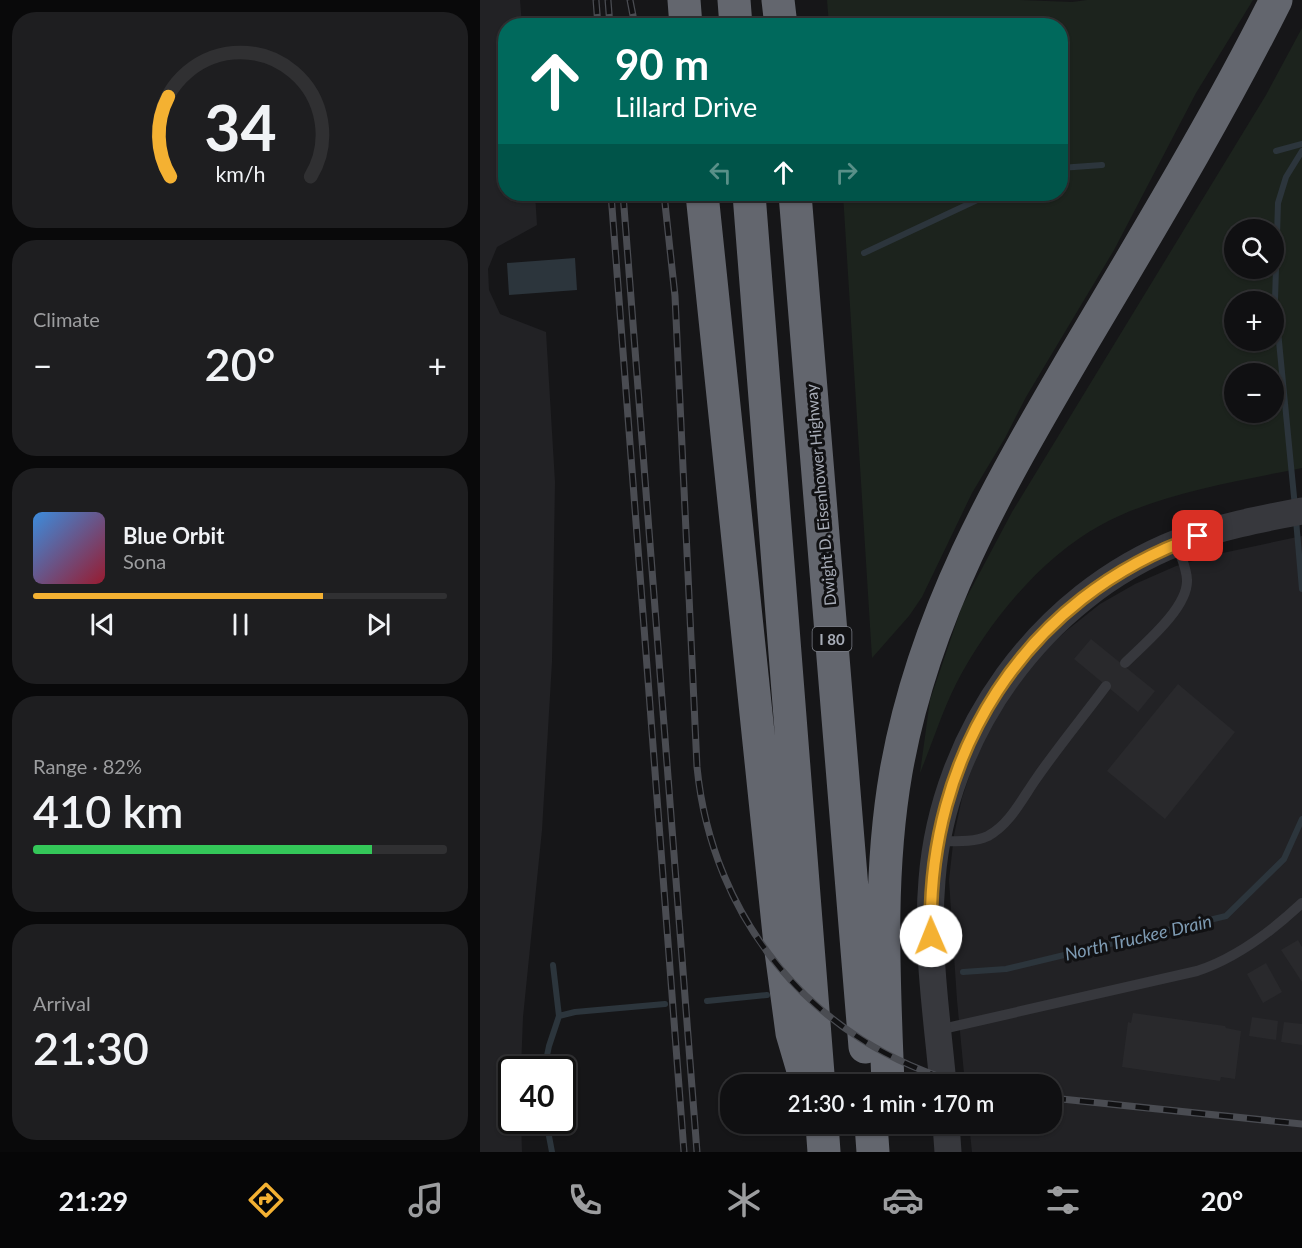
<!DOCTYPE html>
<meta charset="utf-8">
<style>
:root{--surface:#101012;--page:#1e1e20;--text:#f1f3f6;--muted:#9c9d9f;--line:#303032;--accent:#f4b132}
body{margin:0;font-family:Lato,sans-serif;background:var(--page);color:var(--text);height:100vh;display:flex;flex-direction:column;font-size:22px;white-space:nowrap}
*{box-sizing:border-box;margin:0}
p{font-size:20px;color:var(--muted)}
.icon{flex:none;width:33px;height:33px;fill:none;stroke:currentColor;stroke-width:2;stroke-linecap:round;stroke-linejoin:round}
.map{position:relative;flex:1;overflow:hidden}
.sheet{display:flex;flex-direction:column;gap:12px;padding:12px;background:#09090a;width:480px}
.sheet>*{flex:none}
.hud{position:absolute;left:18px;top:18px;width:570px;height:183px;border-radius:24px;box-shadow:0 2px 4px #0004,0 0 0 2px var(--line);background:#00695c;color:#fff;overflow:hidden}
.controls{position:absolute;left:744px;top:219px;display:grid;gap:12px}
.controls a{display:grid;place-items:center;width:60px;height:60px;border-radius:50%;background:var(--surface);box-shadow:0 2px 4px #0004,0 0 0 2px var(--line);font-size:30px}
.speed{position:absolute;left:18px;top:1056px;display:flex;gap:12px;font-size:30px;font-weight:700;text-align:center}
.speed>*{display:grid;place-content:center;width:78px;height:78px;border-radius:50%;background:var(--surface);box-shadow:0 2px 4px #0004,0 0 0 2px var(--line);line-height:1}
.speed .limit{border:3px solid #111;border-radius:9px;background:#fff;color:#111}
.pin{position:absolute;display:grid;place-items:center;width:51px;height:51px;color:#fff;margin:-26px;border-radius:12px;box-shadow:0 3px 9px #0006}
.me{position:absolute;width:66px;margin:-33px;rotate:359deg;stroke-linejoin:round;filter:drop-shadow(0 0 4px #0008)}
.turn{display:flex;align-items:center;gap:21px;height:126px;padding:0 18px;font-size:27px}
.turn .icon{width:78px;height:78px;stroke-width:2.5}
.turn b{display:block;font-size:42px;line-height:51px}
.lanes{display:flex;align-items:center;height:57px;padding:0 18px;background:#0003;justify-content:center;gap:30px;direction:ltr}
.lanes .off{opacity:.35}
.big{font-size:45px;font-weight:600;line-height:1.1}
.sheet .card{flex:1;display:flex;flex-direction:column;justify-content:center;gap:9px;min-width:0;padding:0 21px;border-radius:24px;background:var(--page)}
.sheet .dial{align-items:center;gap:0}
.dial svg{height:156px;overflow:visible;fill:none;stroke:var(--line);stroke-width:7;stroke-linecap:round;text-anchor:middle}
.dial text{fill:var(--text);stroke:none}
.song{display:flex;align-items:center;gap:18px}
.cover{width:72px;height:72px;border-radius:9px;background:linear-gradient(135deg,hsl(210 70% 55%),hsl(350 70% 35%))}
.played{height:6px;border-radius:3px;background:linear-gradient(90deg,var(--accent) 70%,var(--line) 70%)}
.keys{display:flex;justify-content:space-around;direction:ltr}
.heat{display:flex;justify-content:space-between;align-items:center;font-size:33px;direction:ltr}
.charge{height:9px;border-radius:4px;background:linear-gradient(90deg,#34c759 82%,var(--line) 0)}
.trip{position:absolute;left:240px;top:1074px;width:342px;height:60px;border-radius:24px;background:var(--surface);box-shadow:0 2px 4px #0004,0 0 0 2px var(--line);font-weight:600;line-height:60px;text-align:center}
.dock{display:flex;height:96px;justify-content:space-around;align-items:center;background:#060607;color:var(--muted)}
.dock .icon{width:42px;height:42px}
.dock .current{color:var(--accent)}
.dock b{font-size:27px;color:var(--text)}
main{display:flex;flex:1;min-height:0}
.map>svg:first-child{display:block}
</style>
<main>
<section class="sheet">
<div class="card dial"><svg viewBox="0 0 100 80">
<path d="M14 69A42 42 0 1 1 86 69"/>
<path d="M14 69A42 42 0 0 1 13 28" stroke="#f4b132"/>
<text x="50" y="56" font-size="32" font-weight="700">34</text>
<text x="50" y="72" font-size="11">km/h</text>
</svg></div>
<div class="card"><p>Climate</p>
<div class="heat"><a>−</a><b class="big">20°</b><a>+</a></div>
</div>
<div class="card">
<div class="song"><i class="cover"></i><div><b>Blue Orbit</b><p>Sona</p></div></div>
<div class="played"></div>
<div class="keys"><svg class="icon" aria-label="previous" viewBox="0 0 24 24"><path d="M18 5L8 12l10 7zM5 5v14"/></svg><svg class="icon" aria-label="pause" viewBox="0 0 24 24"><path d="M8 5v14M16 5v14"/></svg><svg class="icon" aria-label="next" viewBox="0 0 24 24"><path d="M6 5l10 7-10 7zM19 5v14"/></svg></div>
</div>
<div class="card"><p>Range · 82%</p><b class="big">410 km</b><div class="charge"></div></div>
<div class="card"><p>Arrival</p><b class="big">21:30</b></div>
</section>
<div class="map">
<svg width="822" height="1152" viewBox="0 0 822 1152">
<rect width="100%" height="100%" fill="#161618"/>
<path fill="#222225" d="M0,0h40l2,25 -16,1v168h29l2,31 -40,22 -9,22 1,21 11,24 46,18 9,150 -3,180 -10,168 -19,187 -2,52 -9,1v50l9,1 1,31h-42z
M822,536v616h-330l-3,-28h83v-40h-87l-8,-84 -8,-120 5,-45 8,-37 19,-57 53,-81 32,-29 34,-27 35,-20 41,-18 42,-12z"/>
<path fill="#1c231d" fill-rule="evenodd" d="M347,0h193l52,2 15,-2h166l-57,93 -82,157 -88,147 -21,41 -33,55 -50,104 -13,19 -37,42 -29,-464h217v-168l-231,-1z
M822,28v440c-64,13 -143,25 -201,57 -60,32 -114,99 -145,159 -14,28 -24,60 -36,89l10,-73 32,-94 50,-94 254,-417zM754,230h40v38h-40zM754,302h40v38h-40zM754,374h40v38h-40z"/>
<path fill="#2c353c" d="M95,258l2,32 -68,5 -2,-32z"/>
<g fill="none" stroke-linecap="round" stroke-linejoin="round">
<path stroke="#2c353c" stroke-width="6" d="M796,151l26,-7
M580,168l42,-3
M384,253l126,-59
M815,507l-20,-207 3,-97 8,-26 16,-26
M816,520l6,69
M483,972l43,-3 220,-53 58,-57 18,-40
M227,1001l60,-6
M79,1016l16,-4 90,-8
M64,1070l5,-24 10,-30 -6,-51
M66,1120l6,32"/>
</g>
<path fill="#29292c" d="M611,639l64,52 -17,21 -64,-53z
M698,684l57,48 -70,87 -58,-48z
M818,940l4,7v35l-21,-32z
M786,963l16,29 -19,11 -16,-29z
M653,1013l92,13 1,2 15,3 -6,48 -14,-2 -1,4 -98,-14 6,-45 3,1z
M772,1017l26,4 -2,19 -27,-4z
M804,1022l18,2v21l-21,-3z"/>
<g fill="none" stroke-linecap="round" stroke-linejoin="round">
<path stroke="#37383d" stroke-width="10" d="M645,663c19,-19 63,-55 62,-83 0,-11 -7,-25 -10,-37
M458,841c16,0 35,2 50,-5 22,-12 34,-37 48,-57 22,-32 47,-62 70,-93
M458,1030l259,-59c40,-13 74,-39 105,-68"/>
<path stroke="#37383d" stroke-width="27" d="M463,1084c-6,-67 -17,-136 -11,-204 11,-146 109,-284 247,-338 40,-15 81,-23 123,-31
M466,1124l2,28"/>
<path stroke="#63666e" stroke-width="33" d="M204,0l2,26
M254,0l2,26
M298,0l3,26
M222,194l78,750 12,89 15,51
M269,194l69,880
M315,194l70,853
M408,1084c-4,-104 -10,-208 8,-312 28,-159 102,-285 182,-422 68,-115 138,-230 198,-350
M342,1124l2,28
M391,1124l2,28"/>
<defs>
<path id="rail" d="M116,0l2,26
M128,0l2,26
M150,0l5,26
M131,194l73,958
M143,194l74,958
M184,194l11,102 22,471c15,153 117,277 267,317
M572,1098l250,26"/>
</defs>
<use href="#rail" stroke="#4a4c52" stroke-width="7"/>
<use href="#rail" stroke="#111113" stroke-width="4.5" stroke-dasharray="14" stroke-linecap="butt"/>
</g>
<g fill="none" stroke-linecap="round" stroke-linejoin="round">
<defs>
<path id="route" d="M451,936c-5,-181 93,-339 267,-400"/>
</defs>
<use href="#route" stroke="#9f7320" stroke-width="15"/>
<use href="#route" stroke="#f4b132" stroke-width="10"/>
</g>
<g text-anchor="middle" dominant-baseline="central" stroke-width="6" stroke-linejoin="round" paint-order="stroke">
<rect fill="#111113" stroke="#7b7e86" stroke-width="1.5" x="332.5" y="627" width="39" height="24" rx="4.5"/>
<g font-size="15" font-weight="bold" fill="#a8adb8">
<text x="352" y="639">I 80</text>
</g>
<g font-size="16" fill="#a8adb8" stroke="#111113">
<text transform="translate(340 495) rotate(-95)">Dwight D. Eisenhower Highway</text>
</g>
<g font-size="18" font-style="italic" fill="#7e9bb3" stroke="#111113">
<text transform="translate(658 937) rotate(-13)">North Truckee Drain</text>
</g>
</g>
</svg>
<div class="controls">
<a><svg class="icon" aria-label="search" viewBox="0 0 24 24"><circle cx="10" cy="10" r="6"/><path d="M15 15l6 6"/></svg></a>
<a>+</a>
<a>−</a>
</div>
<div class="speed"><div class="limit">40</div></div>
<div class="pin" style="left:718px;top:536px;background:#d93025"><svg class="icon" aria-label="arrive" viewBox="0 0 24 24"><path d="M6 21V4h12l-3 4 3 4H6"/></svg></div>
<svg class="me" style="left:451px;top:936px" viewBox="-20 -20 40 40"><circle r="19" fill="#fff"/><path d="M0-13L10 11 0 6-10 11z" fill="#f4b132"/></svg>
<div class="trip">21:30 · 1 min · 170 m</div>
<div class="hud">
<div class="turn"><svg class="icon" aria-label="ahead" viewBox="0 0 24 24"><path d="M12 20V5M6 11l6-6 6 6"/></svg><div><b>90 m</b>Lillard Drive</div></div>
<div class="lanes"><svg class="icon off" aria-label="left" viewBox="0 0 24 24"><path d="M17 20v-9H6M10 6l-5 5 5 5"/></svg><svg class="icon" aria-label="ahead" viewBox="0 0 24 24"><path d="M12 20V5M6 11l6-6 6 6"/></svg><svg class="icon off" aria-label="right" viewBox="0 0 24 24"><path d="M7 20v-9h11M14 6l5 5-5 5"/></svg></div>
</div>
</div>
</main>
<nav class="dock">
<b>21:29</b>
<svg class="icon current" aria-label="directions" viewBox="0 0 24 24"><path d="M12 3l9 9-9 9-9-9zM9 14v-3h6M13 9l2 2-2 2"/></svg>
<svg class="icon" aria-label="music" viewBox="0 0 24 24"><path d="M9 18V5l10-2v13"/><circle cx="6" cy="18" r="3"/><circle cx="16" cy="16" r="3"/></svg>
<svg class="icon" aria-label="phone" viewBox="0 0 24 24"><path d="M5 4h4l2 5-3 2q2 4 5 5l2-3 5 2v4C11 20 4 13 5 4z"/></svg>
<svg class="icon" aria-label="climate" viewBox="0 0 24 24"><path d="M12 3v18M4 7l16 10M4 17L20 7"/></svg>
<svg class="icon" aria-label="car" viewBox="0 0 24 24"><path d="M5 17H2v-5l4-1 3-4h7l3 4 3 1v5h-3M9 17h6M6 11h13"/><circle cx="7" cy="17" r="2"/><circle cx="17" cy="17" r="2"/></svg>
<svg class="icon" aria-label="filters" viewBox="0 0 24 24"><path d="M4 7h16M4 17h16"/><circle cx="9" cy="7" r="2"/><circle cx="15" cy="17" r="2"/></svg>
<b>20°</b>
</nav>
